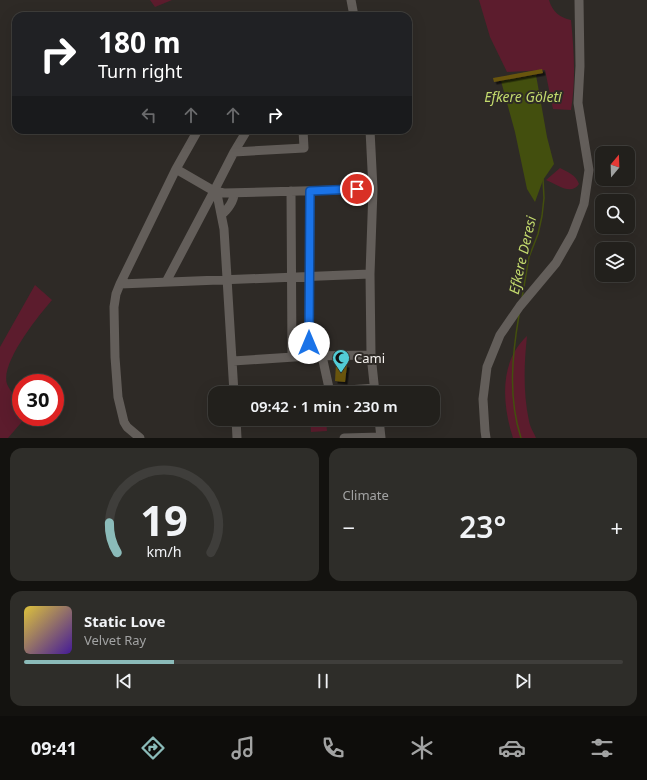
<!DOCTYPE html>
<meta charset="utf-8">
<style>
:root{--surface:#22201c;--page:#2e2d29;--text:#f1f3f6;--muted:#a2a3a3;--line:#3f3e3b;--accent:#8bbbb9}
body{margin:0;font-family:"Noto Sans",sans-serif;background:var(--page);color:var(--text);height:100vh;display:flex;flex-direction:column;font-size:15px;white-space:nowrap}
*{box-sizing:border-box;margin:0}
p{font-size:13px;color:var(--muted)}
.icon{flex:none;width:22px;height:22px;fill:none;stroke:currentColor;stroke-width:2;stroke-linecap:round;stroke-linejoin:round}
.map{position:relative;height:438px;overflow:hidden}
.sheet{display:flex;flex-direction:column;gap:10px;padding:10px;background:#13120f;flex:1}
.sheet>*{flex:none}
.banner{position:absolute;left:12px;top:12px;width:400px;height:122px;border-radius:12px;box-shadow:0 4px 16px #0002,0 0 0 1px var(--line);background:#202124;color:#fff;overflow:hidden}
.needle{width:26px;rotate:19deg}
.controls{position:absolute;left:595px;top:146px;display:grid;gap:8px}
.controls a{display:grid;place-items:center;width:40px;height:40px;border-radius:8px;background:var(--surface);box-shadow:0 4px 16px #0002,0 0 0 1px var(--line);font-size:20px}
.speed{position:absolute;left:12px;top:374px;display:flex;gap:8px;font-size:20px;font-weight:700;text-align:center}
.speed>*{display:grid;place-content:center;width:52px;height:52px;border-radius:50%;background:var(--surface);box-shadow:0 4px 16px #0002,0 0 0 1px var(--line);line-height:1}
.speed .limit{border:6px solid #d22;background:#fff;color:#111}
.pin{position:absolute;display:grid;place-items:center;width:34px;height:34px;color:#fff;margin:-17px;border:2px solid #fff;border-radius:50%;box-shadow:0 1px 4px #0007}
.me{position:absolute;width:44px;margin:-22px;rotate:0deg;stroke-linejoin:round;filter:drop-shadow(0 0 3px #0008)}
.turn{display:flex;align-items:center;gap:14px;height:84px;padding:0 20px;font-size:18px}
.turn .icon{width:52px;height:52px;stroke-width:2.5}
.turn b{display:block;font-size:28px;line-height:34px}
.lanes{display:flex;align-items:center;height:38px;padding:0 20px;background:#0003;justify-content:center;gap:20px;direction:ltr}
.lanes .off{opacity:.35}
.big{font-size:30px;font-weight:600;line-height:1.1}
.sheet .widget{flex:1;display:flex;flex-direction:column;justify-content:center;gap:6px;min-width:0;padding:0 14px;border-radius:12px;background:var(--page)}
.sheet .dial{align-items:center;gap:0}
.dial svg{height:104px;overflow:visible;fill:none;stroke:var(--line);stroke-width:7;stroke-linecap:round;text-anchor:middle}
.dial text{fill:var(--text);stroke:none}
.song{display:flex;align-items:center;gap:12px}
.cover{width:48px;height:48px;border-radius:6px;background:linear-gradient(135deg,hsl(50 70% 55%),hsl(260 70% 35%))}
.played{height:4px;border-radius:2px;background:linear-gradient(90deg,var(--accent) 25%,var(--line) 25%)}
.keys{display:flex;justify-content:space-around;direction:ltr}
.heat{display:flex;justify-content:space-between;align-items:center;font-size:22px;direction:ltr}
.sheet .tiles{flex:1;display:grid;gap:10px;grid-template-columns:1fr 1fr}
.widget:last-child{grid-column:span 2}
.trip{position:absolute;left:208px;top:386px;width:232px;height:40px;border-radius:12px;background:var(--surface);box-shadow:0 4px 16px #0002,0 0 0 1px var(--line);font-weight:600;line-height:40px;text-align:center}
.tabs{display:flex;height:64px;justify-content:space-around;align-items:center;background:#0e0d0b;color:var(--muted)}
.tabs .icon{width:28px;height:28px}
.tabs .on{color:var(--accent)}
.tabs b{font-size:18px;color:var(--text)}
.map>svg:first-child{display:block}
</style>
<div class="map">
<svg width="647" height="438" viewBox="0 0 647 438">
<defs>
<filter id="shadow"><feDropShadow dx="2.5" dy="2.5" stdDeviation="0" flood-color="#0009"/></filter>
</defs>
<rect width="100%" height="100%" fill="#2e2a26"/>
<path fill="#5c1c2d" d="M150,0h22l-17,7z
M479,0h70c3,11 11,18 22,20 3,31 5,59 0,90l-18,-1 -8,-39 -38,2 -17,-35z
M560,168c8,4 16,7 19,16 -8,12 -23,0 -33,-4z
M35,285l17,15c-13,15 -52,63 -45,84 3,8 11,13 14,21 1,3 0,8 0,12h5l-18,21h-8v-91z
M527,336c-3,28 -4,57 2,85 1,6 5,12 7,17h-23c-11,-34 -14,-76 14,-102z
M310,419h16l1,12 -16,1z"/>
<path fill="#434f0e" d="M536,75l11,62 7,27 -11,16 -8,22 -8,-13 -12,-57 -14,-51z"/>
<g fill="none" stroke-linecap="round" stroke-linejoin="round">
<path stroke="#434f0e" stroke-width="1.5" d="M522,298l7,-41 9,-23 4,-18 2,-18 -1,-19
M519,315c-7,41 -11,83 2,123"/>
</g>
<path fill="#695510" filter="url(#shadow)" d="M542,69l1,4 -49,9 -1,-4z
M336,364l11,1 -2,17 -10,-1z"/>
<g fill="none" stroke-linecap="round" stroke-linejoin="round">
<path stroke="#635e5a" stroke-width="9" d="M351,0l3,16
M370,130l3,59 -3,85 1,81 4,38
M234,152l70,-4 -1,-18
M176,169l38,22 10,2 149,-4
M291,191l1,166
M222,214c6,-4 12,-14 12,-20
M166,282l48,-91
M120,284l250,-10
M309,356l1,-165
M322,356l7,32 5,3 41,-3
M233,361l76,-5 62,-1
M234,393l-10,-164 -6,-30 -4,-8 20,-39 12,-20
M236,419l1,19
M379,419l2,19
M140,438l-13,-11 -3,-5 -6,-25 -3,-40 -1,-50 2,-13 4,-10 56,-115 22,-39
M344,438l37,-1
M486,438l-1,-7 -2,-32 4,-32 13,-32 20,-29 36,-43 16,-28 12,-31 5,-34 -11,-67 2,-37 -1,-66"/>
</g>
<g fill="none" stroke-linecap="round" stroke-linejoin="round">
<defs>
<path id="route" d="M309,343l1,-152 47,-2"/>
</defs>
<use href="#route" stroke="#114b97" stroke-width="10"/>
<use href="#route" stroke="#1a73e8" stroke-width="7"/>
</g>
<defs>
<symbol id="mosque-pin" viewBox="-11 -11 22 30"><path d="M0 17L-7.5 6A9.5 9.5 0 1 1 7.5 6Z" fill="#52ccd6" stroke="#2e2a26"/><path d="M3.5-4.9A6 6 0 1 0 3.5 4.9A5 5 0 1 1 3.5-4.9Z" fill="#111"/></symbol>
</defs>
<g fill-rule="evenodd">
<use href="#mosque-pin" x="331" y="348" width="20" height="27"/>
</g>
<g text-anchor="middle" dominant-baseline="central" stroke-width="4" stroke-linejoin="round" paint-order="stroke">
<g font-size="13" fill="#f6f3f0" stroke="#2e2a26" text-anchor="start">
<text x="354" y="358">Cami</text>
</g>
<g font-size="14" font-style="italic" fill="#c3da6d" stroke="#2e2a26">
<text x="523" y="96">Efkere Göleti</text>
<text transform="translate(522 255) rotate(-77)">Efkere Deresi</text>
</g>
</g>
</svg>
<div class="controls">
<a><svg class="needle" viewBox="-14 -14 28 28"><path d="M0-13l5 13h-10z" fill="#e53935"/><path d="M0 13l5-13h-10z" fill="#a2a3a3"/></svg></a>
<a><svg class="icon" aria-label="search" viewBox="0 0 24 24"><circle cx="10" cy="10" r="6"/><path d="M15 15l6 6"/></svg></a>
<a><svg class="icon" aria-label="layers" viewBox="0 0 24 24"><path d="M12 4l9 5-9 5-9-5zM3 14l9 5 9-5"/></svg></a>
</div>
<div class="speed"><div class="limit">30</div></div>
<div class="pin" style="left:357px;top:189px;background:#d93025"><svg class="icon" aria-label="arrive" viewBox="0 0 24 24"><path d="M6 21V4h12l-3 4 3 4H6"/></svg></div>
<svg class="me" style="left:309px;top:343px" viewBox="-20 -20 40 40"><circle r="19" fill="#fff"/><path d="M0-13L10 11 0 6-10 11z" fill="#1a73e8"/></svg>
<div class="trip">09:42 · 1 min · 230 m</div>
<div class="banner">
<div class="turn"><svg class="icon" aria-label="right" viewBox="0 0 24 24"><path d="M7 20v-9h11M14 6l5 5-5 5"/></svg><div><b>180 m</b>Turn right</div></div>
<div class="lanes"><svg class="icon off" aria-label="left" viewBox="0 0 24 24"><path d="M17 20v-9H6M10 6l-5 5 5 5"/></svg><svg class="icon off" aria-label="ahead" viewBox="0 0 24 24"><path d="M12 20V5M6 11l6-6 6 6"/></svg><svg class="icon off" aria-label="ahead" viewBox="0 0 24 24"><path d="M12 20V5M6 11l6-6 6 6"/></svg><svg class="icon" aria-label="right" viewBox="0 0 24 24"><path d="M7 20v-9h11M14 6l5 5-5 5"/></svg></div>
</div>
</div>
<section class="sheet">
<div class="tiles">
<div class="widget dial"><svg viewBox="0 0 100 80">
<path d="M14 69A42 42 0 1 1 86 69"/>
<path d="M14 69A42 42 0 0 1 8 46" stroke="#8bbbb9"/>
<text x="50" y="56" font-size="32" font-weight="700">19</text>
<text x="50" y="72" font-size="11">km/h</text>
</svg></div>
<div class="widget"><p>Climate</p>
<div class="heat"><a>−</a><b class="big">23°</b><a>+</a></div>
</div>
<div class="widget">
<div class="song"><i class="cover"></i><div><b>Static Love</b><p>Velvet Ray</p></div></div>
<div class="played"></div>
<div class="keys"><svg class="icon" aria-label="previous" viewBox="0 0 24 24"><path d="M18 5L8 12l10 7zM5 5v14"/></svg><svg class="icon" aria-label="pause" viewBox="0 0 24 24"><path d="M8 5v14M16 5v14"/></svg><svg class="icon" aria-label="next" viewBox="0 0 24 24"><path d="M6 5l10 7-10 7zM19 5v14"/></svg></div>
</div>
</div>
</section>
<nav class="tabs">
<b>09:41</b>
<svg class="icon on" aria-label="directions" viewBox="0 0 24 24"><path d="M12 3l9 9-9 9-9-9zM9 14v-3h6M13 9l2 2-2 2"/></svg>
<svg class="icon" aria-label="music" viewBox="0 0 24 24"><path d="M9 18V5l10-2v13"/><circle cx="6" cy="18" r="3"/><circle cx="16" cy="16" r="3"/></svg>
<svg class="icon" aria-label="phone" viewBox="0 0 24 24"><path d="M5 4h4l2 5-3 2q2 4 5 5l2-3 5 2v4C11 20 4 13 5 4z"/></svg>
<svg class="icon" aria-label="climate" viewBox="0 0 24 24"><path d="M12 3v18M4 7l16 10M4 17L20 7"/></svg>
<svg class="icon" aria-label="car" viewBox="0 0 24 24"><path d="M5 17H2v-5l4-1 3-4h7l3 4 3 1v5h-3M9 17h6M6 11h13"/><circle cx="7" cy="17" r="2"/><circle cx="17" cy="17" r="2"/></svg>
<svg class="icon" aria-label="filters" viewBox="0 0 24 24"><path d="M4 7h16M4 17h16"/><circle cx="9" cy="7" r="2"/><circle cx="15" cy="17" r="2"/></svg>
</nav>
